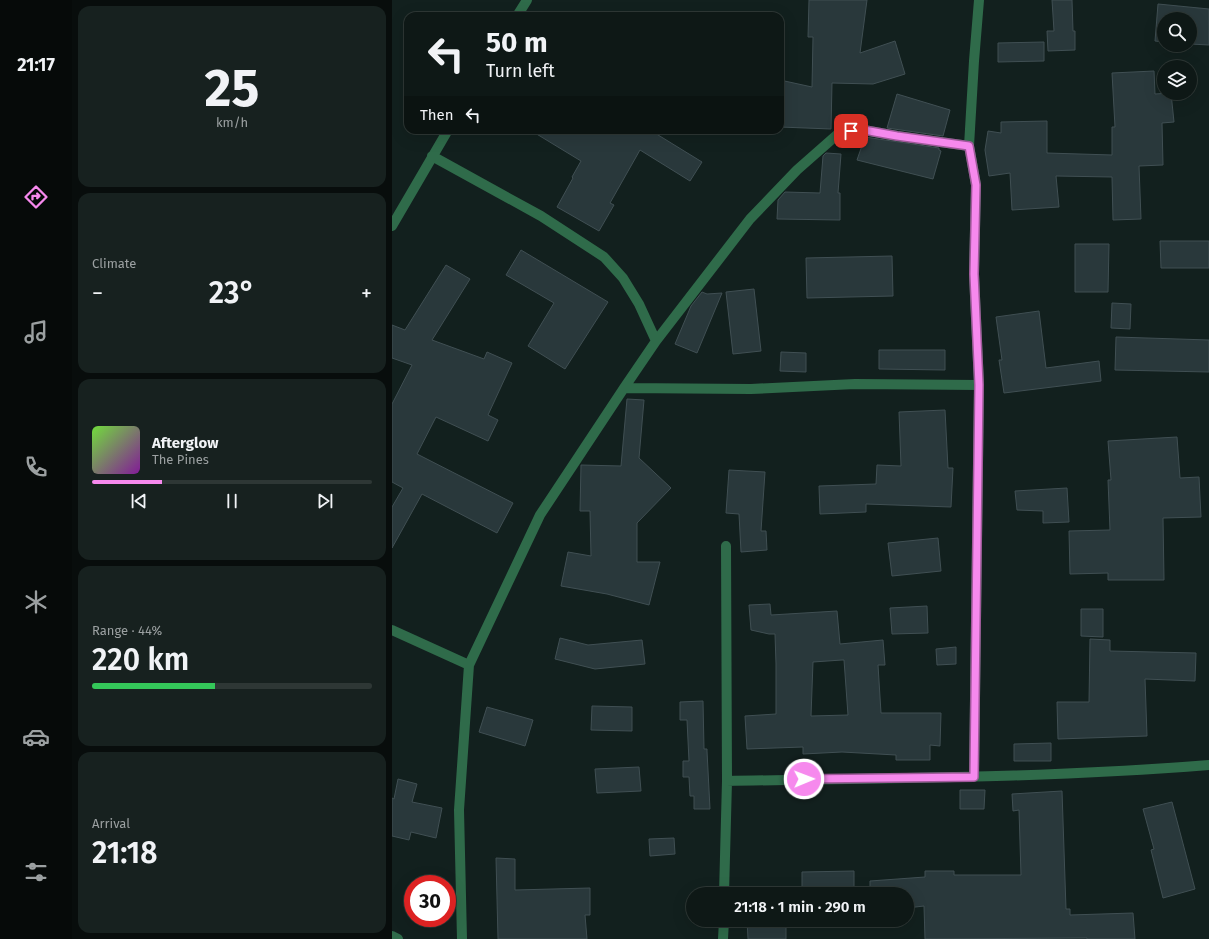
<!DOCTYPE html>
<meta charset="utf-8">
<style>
:root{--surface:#0e1816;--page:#17211f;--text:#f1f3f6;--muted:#9ba0a1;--line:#2e3735;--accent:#f689ed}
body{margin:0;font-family:"Fira Sans",sans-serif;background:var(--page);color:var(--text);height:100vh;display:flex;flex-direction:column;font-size:15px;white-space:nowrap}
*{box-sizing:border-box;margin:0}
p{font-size:13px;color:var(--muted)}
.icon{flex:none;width:22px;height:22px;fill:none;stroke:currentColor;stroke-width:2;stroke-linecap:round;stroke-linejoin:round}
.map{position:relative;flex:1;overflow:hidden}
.panel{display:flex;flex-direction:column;gap:6px;padding:6px;background:#080d0c;width:320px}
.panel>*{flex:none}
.banner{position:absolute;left:12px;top:12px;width:380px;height:122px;border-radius:12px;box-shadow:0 4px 16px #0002,0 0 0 1px var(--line);background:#0e1816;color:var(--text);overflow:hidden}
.tools{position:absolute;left:765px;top:12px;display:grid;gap:8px}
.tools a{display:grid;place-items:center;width:40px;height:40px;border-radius:50%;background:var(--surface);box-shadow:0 4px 16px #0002,0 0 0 1px var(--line);font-size:20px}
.speed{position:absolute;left:12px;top:875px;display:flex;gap:8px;font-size:20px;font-weight:700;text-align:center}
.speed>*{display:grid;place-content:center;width:52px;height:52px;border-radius:50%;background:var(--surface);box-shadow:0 4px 16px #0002,0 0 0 1px var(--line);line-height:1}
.speed .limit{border:6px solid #d22;background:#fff;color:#111}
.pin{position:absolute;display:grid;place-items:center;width:34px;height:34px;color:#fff;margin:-17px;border-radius:8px;box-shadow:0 2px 6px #0006}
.me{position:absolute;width:44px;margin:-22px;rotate:89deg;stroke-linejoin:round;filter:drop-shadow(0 0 3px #0008)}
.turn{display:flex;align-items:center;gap:14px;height:84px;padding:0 16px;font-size:18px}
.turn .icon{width:52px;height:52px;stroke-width:2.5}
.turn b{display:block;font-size:28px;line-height:34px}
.then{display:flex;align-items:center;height:38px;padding:0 16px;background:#0003;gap:8px;font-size:15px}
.big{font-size:30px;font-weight:600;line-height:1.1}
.panel .card{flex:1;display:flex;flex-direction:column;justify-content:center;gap:6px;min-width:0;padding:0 14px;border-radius:12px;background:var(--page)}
.panel .dial{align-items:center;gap:0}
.dial b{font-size:52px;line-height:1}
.song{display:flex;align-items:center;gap:12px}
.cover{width:48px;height:48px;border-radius:6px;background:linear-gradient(135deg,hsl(100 70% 55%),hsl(290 70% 35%))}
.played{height:4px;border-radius:2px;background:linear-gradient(90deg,var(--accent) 25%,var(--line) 25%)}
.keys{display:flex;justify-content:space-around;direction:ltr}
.heat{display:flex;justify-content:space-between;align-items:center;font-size:22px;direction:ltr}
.charge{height:6px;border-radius:3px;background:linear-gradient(90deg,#34c759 44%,var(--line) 0)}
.trip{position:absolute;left:294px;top:887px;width:228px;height:40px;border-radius:20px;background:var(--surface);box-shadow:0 4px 16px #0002,0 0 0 1px var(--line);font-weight:600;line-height:40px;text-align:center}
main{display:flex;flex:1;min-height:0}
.menu{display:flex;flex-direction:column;width:72px;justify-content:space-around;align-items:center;background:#060a09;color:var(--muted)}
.menu .icon{width:28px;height:28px}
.menu .selected{color:var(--accent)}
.menu b{font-size:18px;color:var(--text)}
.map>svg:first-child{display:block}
</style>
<main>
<nav class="menu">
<b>21:17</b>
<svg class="icon selected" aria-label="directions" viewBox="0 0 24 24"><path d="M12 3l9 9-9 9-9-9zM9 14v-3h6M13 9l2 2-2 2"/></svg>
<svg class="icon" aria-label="music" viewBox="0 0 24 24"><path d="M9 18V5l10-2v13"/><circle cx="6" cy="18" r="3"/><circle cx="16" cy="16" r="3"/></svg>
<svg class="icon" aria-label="phone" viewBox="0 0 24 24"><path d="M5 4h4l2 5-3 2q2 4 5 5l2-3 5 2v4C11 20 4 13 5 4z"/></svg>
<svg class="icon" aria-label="climate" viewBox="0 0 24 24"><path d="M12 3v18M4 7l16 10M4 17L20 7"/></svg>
<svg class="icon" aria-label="car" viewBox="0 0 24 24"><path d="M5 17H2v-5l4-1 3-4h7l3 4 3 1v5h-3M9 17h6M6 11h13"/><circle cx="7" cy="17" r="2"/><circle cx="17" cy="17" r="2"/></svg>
<svg class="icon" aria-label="filters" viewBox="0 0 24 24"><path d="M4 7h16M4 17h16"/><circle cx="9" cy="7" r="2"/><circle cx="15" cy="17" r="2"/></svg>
</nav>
<section class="panel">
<div class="card dial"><b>25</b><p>km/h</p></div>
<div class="card"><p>Climate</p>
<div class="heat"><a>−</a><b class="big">23°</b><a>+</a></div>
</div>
<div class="card">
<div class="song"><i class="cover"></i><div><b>Afterglow</b><p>The Pines</p></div></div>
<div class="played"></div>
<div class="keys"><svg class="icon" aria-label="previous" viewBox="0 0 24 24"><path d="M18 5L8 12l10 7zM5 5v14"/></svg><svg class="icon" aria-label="pause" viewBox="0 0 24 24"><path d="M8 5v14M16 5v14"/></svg><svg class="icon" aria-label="next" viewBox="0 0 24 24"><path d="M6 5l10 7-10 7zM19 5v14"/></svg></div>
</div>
<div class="card"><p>Range · 44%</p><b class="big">220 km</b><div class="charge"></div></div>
<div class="card"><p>Arrival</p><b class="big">21:18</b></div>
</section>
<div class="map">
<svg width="817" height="939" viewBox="0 0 817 939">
<rect width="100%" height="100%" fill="#12201e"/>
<path fill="#29383b" stroke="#404f53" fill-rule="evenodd" d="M417,0h58l-7,53 35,-12 10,33 -32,10 -41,-1 -1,46 -51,-2v-47l32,7 1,-50h-5z
M660,0h20l1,31h2v19l-27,1 -1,-20h7z
M766,4l51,5v36l-19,-1v-25h-26v23l-9,-1z
M652,42v19l-46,1v-19z
M762,71l1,23 16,-1 3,29 -12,1 1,42 -24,1 2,53 -28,1 -1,-43 -56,-1 3,31 -47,3 -2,-37 -21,3 -4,-26 3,-19 13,2v-11l46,-1v32l65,2v-28h3l-3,-54z
M505,94l53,16 -7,26 -56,-8z
M138,130h120l52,32 -12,19 -50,-31 -30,53 4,2 -15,26 -42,-24 16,-29 -1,-1 9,-16z
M473,137l74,11v2l2,1 -8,28 -76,-19z
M434,153l15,1 -3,39h2v27l-63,-1 1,-19 7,-8 35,1 3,-37z
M768,241h49v27h-48z
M683,244h34l-1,48h-33z
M129,250l87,52 -43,67 -37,-23 26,-43 -48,-28z
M500,256l1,40 -86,2 -1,-40z
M54,265l24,14 -38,61 52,19 3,-7 25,11 -24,52 10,5 -10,21 -52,-24 -19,37 96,49 -16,30 -75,-39 -30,54v-41l11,-19 -11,-6v-78l20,-39 -20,-7v-33l13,5z
M362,289l7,62 -28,3 -7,-62z
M310,292l5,2 15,-1 -25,60 -22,-9 16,-38z
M720,303l19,1 -1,25 -19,-1z
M647,311l7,57 53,-7 2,20 -97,12 -5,-33h3l-6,-43z
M724,337l93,3v32l-94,-2z
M487,350h66v20l-66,-1z
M389,352l25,1v19l-26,-1z
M235,399l17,1 -5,58 32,30 -34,35v39h23l-11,43 -42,-11 -46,-8 7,-34 23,4 -1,-45h-10l1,-46 40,1z
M553,410l3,58h5l-2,39 -85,-3v8l-46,2 -1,-28 57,-2 1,-19 24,1 -2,-54z
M785,437l3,41 19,-1 2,40 -38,1 1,62h-56v-7l-38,1 -1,-43 41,-1 -2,-50h3l-3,-39z
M337,470l36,2 -4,59h5l1,19 -26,2 -2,-38 -13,-1z
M675,488l2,34 -26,1v-12l-26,-1 -2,-19z
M546,538l3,33 -49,5 -4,-33z
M378,604l1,11 66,-4 3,33 43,-4 2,25h-7l3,48h60l-1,33 -10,-1v15h-34v-5l-54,-3 -39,2v-7l-56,2 -2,-33 31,-2v-50l-1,-30h-6l-18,-4 -2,-25zM450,660h2l4,55 -37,1 2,-54z
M535,606l1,27 -36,1 -2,-26z
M689,609h22v28l-22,-1z
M168,638l28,7 54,-5 3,24 -50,5 -40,-10z
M698,639l20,1v11l86,2 -1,28 -50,-2 2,57 -89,3 -1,-37h32z
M564,647v17l-19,1 -1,-16z
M311,701l1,48h3v2l3,58h-16v-13h-4l-1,-19h-6v-16h6l-2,-41h-7v-18z
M200,706l40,1v24l-41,-1z
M95,707l46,13 -8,26 -46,-14z
M659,743v18h-37v-17z
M247,767l2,24 -44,2 -2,-24z
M6,779l19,5 -5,18 30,6 -6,30 -25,-6 -2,8 -17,-4v-38l2,1z
M568,790h25l-1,19h-24z
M670,791l4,118h4v6l63,-2 2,26h-48v-1l-162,1 -1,-33 -17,2v-14h-37v-13l55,-4v-6h29v4h67l-2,-65 -6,1 -1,-17z
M780,802l23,87 -32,9 -12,-48 3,-1 -11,-40z
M282,838l1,16 -25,2 -1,-17z
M104,858l19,1v31l75,-2v27h-5l2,24h-89z
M462,871v23h-52v-22z
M355,920h39v19h-38z"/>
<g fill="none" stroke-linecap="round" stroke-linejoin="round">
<path stroke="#2f6b4a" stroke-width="10" d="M125,16l10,-16
M40,156l109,60 63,41 19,21 16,26 17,37
M0,226l56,-96
M232,388l127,1 104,-5 124,1
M334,546l1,235
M0,630l77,35
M582,777l5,-392 -5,-111 2,-89 -7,-39 5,-85 5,-61
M332,894l3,-113c161,-3 322,-3 482,-16
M0,936l6,3
M70,939l-3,-129 10,-145 71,-150 84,-127 32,-47 94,-122 47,-49 42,-37 25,-3 33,6 72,10
M331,939l1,-19"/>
</g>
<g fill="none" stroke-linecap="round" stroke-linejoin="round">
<defs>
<path id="route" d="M412,779l170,-2 5,-392 -5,-111 2,-89 -7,-39 -72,-10 -33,-6 -13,1"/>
</defs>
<use href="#route" stroke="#a0599a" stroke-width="10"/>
<use href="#route" stroke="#f689ed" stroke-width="7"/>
</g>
</svg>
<div class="tools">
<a><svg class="icon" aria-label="search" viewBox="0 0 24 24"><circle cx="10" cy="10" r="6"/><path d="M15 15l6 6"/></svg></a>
<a><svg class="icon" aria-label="layers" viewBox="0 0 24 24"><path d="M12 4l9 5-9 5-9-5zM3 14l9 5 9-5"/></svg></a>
</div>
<div class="speed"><div class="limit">30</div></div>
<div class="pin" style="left:459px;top:131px;background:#d93025"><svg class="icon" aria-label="arrive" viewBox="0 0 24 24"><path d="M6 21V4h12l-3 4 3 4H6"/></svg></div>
<svg class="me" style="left:412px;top:779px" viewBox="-20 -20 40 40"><circle r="17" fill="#f689ed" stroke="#fff" stroke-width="3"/><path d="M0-11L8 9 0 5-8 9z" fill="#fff"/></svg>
<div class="trip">21:18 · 1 min · 290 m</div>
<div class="banner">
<div class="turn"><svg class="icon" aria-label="left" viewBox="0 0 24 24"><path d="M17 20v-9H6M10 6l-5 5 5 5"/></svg><div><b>50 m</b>Turn left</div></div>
<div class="then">Then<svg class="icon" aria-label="left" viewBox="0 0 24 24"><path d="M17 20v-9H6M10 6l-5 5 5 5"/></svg></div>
</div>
</div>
</main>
